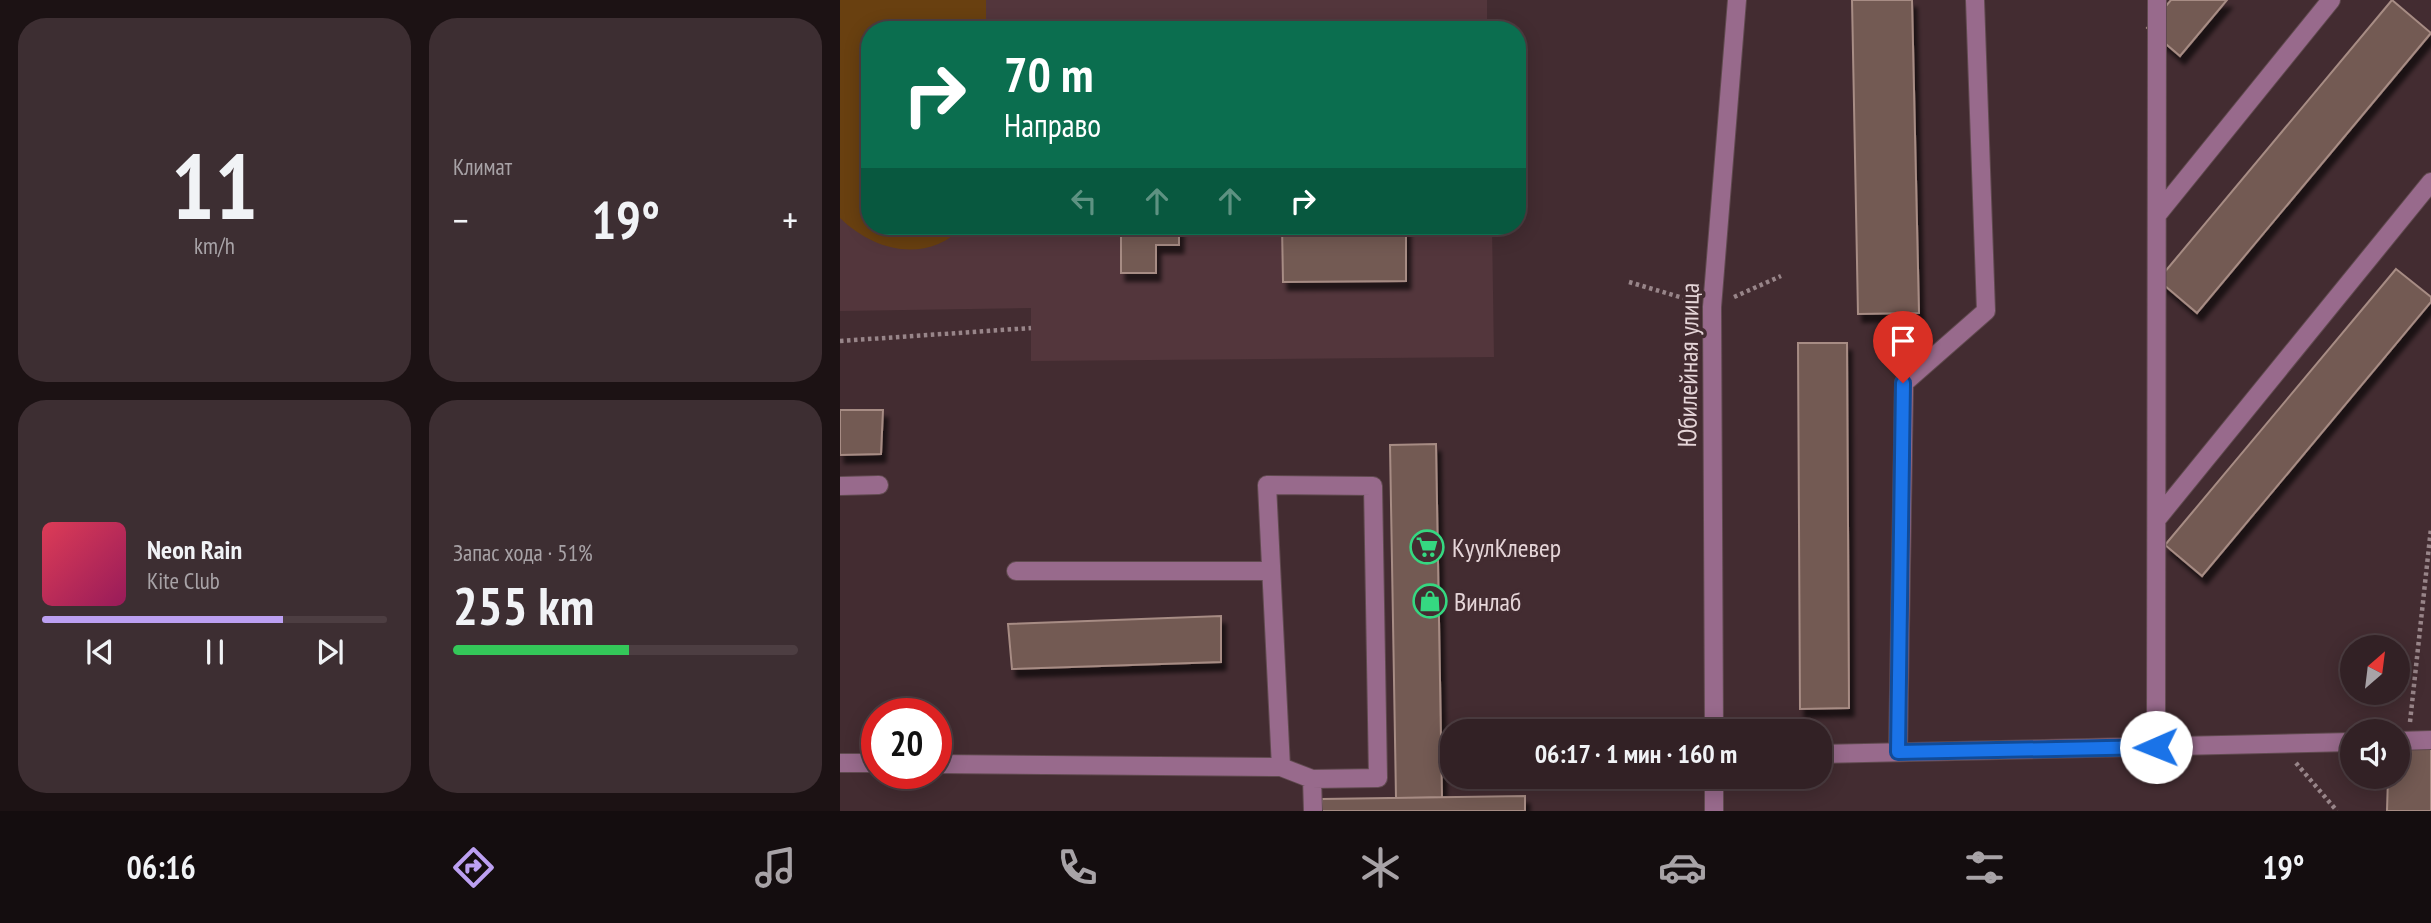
<!DOCTYPE html>
<html lang="ru">
<meta charset="utf-8">
<style>
:root{--surface:#322125;--page:#3d2e32;--text:#f1f3f6;--muted:#a8a3a7;--line:#4d3e42;--accent:#bca0f2}
body{margin:0;font-family:"PT Sans Narrow",sans-serif;background:var(--page);color:var(--text);height:100vh;display:flex;flex-direction:column;font-size:26px;white-space:nowrap}
*{box-sizing:border-box;margin:0}
p{font-size:23px;color:var(--muted)}
.icon{flex:none;width:38px;height:38px;fill:none;stroke:currentColor;stroke-width:2;stroke-linecap:round;stroke-linejoin:round}
.map{position:relative;flex:1;overflow:hidden}
.side{display:flex;flex-direction:column;gap:18px;padding:18px;background:#1c1214;width:840px}
.side>*{flex:none}
.banner{position:absolute;left:21px;top:21px;width:665px;height:214px;border-radius:28px;box-shadow:0 4px 18px #0003,0 0 0 2px var(--line);background:#0b6e4f;color:#fff;overflow:hidden}
.needle{width:46px;rotate:28deg}
.fabs{position:absolute;left:1500px;top:635px;display:grid;gap:14px}
.fabs a{display:grid;place-items:center;width:70px;height:70px;border-radius:50%;background:var(--surface);box-shadow:0 4px 18px #0003,0 0 0 2px var(--line);font-size:35px}
.speed{position:absolute;left:21px;top:698px;display:flex;gap:14px;font-size:35px;font-weight:700;text-align:center}
.speed>*{display:grid;place-content:center;width:91px;height:91px;border-radius:50%;background:var(--surface);box-shadow:0 4px 18px #0003,0 0 0 2px var(--line);line-height:1}
.speed .limit{border:10px solid #d22;background:#fff;color:#111}
.pin{position:absolute;display:grid;place-items:center;width:60px;height:60px;color:#fff;margin:-72px -30px;border-radius:50% 50% 50% 0;rotate:-45deg;box-shadow:0 0 7px #0007}
.pin .icon{rotate:45deg}
.me{position:absolute;width:77px;margin:-38px;rotate:269deg;stroke-linejoin:round;filter:drop-shadow(0 0 5px #0008)}
.turn{display:flex;align-items:center;gap:24px;height:147px;padding:0 28px;font-size:32px}
.turn .icon{width:91px;height:91px;stroke-width:2.5}
.turn b{display:block;font-size:49px;line-height:60px}
.lanes{display:flex;align-items:center;height:66px;padding:0 28px;background:#0003;justify-content:center;gap:35px;direction:ltr}
.lanes .off{opacity:.35}
.big{font-size:52px;font-weight:600;line-height:1.1}
.side .widget{flex:1;display:flex;flex-direction:column;justify-content:center;gap:10px;min-width:0;padding:0 24px;border-radius:28px;background:var(--page)}
.side .dial{align-items:center;gap:0}
.dial b{font-size:91px;line-height:1}
.song{display:flex;align-items:center;gap:21px}
.cover{width:84px;height:84px;border-radius:10px;background:linear-gradient(135deg,hsl(350 70% 55%),hsl(330 70% 35%))}
.played{height:7px;border-radius:4px;background:linear-gradient(90deg,var(--accent) 70%,var(--line) 70%)}
.keys{display:flex;justify-content:space-around;direction:ltr}
.heat{display:flex;justify-content:space-between;align-items:center;font-size:38px;direction:ltr}
.charge{height:10px;border-radius:5px;background:linear-gradient(90deg,#34c759 51%,var(--line) 0)}
.side .tiles{flex:1;display:grid;gap:18px;grid-template-columns:repeat(2,1fr)}
.trip{position:absolute;left:600px;top:719px;width:392px;height:70px;border-radius:28px;background:var(--surface);box-shadow:0 4px 18px #0003,0 0 0 2px var(--line);font-weight:600;line-height:70px;text-align:center}
.tabs{display:flex;height:112px;justify-content:space-around;align-items:center;background:#140d0f;color:var(--muted)}
.tabs .icon{width:49px;height:49px}
.tabs .current{color:var(--accent)}
.tabs b{font-size:32px;color:var(--text)}
main{display:flex;flex:1;min-height:0}
.map>svg:first-child{display:block}
</style>
<main>
<section class="side">
<div class="tiles">
<div class="widget dial"><b>11</b><p>km/h</p></div>
<div class="widget"><p>Климат</p>
<div class="heat"><a>−</a><b class="big">19°</b><a>+</a></div>
</div>
<div class="widget">
<div class="song"><i class="cover"></i><div><b>Neon Rain</b><p>Kite Club</p></div></div>
<div class="played"></div>
<div class="keys"><svg class="icon" aria-label="previous" viewBox="0 0 24 24"><path d="M18 5L8 12l10 7zM5 5v14"/></svg><svg class="icon" aria-label="pause" viewBox="0 0 24 24"><path d="M8 5v14M16 5v14"/></svg><svg class="icon" aria-label="next" viewBox="0 0 24 24"><path d="M6 5l10 7-10 7zM19 5v14"/></svg></div>
</div>
<div class="widget"><p>Запас хода · 51%</p><b class="big">255 km</b><div class="charge"></div></div>
</div>
</section>
<div class="map">
<svg width="1591" height="811" viewBox="0 0 1591 811">
<defs>
<filter id="shadow"><feDropShadow dx="4.5" dy="8" stdDeviation="2" flood-color="#0009"/></filter>
</defs>
<rect width="100%" height="100%" fill="#432c31"/>
<path fill="#53363c" d="M0,0h647v30h-617v196h622l2,131 -463,4v-53l-191,3z"/>
<path fill="#694010" d="M0,0h146v30h-116v196h94c-37,38 -89,26 -124,-8z"/>
<path fill="#735a53" stroke="#a78c84" stroke-width="2" filter="url(#shadow)" d="M1012,0h60l7,313 -61,1z
M1331,0h56l-47,56 -33,-28z
M1552,0l39,33 -234,280 -39,-33z
M281,226l58,1v18h-23v28h-35z
M442,226l124,1v54l-123,1z
M1556,269l35,28v5l-229,274 -37,-31z
M958,343h49l2,365 -49,1z
M0,410h43l-2,44 -41,1z
M596,444l6,353 -46,1 -6,-353z
M381,616v46l-209,7 -4,-45z
M1558,748h33v63h-44l1,-34h10z
M685,796v15h-203v-12z"/>
<g fill="none" stroke-linecap="round" stroke-linejoin="round">
<defs>
<path id="minor" d="M1317,215l174,-215
M427,485l106,1 5,292 -66,1 -31,-12z
M0,486l39,-1
M1317,519l274,-337
M176,571h255
M874,732l-2,-425 25,-307
M1558,741l33,-1
M1316,746l1,-746
M1058,752l6,-369 82,-72 -11,-311
M980,754l532,-12
M0,763h37
M96,764l345,3
M874,777v34
M472,779l1,32"/>
</defs>
<use href="#minor" stroke="#604a4f" stroke-width="20"/>
<path stroke="#988589" stroke-width="4.5" stroke-dasharray="3.5 3.5" stroke-linecap="butt" d="M789,282l64,19
M894,297l47,-21
M0,341l191,-13
M1570,722l21,-194
M1456,763l41,48"/>
<use href="#minor" stroke="#986a8c" stroke-width="18"/>
</g>
<g fill="none" stroke-linecap="round" stroke-linejoin="round">
<defs>
<path id="route" d="M1063,383l-5,369 258,-5"/>
</defs>
<use href="#route" stroke="#114b97" stroke-width="18"/>
<use href="#route" stroke="#1a73e8" stroke-width="12"/>
</g>
<defs>
<symbol id="supermarket-ring" viewBox="-11 -11 22 22"><circle r="9.5" fill="#432c31" stroke="#35d881" stroke-width="1.5"/><path d="M-6-5.5h2.5l.6 2H6L4.5 2H-2.5L-4.4-4H-6ZM-1.5 3.2a1.3 1.3 0 1 0 .1 0ZM3 3.2a1.3 1.3 0 1 0 .1 0Z" fill="#35d881"/></symbol>
<symbol id="shop-ring" viewBox="-11 -11 22 22"><circle r="9.5" fill="#432c31" stroke="#35d881" stroke-width="1.5"/><path d="M-5-2.5h2.3a2.7 3.5 0 0 1 5.4 0H5L5.5 6h-11ZM-1.5-2.5h3a1.5 2.3 0 0 0-3 0Z" fill="#35d881"/></symbol>
</defs>
<g fill-rule="evenodd">
<use href="#supermarket-ring" x="568" y="528" width="38" height="38"/>
<use href="#shop-ring" x="571" y="582" width="38" height="38"/>
</g>
<g text-anchor="middle" dominant-baseline="central" stroke-width="7" stroke-linejoin="round" paint-order="stroke">
<g font-size="26" fill="#e5d5d8" stroke="#432c31">
<text transform="translate(848 365) rotate(-89)">Юбилейная улица</text>
</g>
<g font-size="26" fill="#e5d5d8" stroke="#432c31" text-anchor="start">
<text x="612" y="547">КуулКлевер</text>
<text x="614" y="601">Винлаб</text>
</g>
</g>
</svg>
<div class="fabs">
<a><svg class="needle" viewBox="-14 -14 28 28"><path d="M0-13l5 13h-10z" fill="#e53935"/><path d="M0 13l5-13h-10z" fill="#a8a3a7"/></svg></a>
<a><svg class="icon" aria-label="sound" viewBox="0 0 24 24"><path d="M4 9h4l5-4v14l-5-4H4zM17 9q2 3 0 6"/></svg></a>
</div>
<div class="speed"><div class="limit">20</div></div>
<div class="pin" style="left:1063px;top:383px;background:#d93025"><svg class="icon" aria-label="arrive" viewBox="0 0 24 24"><path d="M6 21V4h12l-3 4 3 4H6"/></svg></div>
<svg class="me" style="left:1316px;top:747px" viewBox="-20 -20 40 40"><circle r="19" fill="#fff"/><path d="M0-13L10 11 0 6-10 11z" fill="#1a73e8"/></svg>
<div class="trip">06:17 · 1 мин · 160 m</div>
<div class="banner">
<div class="turn"><svg class="icon" aria-label="right" viewBox="0 0 24 24"><path d="M7 20v-9h11M14 6l5 5-5 5"/></svg><div><b>70 m</b>Направо</div></div>
<div class="lanes"><svg class="icon off" aria-label="left" viewBox="0 0 24 24"><path d="M17 20v-9H6M10 6l-5 5 5 5"/></svg><svg class="icon off" aria-label="ahead" viewBox="0 0 24 24"><path d="M12 20V5M6 11l6-6 6 6"/></svg><svg class="icon off" aria-label="ahead" viewBox="0 0 24 24"><path d="M12 20V5M6 11l6-6 6 6"/></svg><svg class="icon" aria-label="right" viewBox="0 0 24 24"><path d="M7 20v-9h11M14 6l5 5-5 5"/></svg></div>
</div>
</div>
</main>
<nav class="tabs">
<b>06:16</b>
<svg class="icon current" aria-label="directions" viewBox="0 0 24 24"><path d="M12 3l9 9-9 9-9-9zM9 14v-3h6M13 9l2 2-2 2"/></svg>
<svg class="icon" aria-label="music" viewBox="0 0 24 24"><path d="M9 18V5l10-2v13"/><circle cx="6" cy="18" r="3"/><circle cx="16" cy="16" r="3"/></svg>
<svg class="icon" aria-label="phone" viewBox="0 0 24 24"><path d="M5 4h4l2 5-3 2q2 4 5 5l2-3 5 2v4C11 20 4 13 5 4z"/></svg>
<svg class="icon" aria-label="climate" viewBox="0 0 24 24"><path d="M12 3v18M4 7l16 10M4 17L20 7"/></svg>
<svg class="icon" aria-label="car" viewBox="0 0 24 24"><path d="M5 17H2v-5l4-1 3-4h7l3 4 3 1v5h-3M9 17h6M6 11h13"/><circle cx="7" cy="17" r="2"/><circle cx="17" cy="17" r="2"/></svg>
<svg class="icon" aria-label="filters" viewBox="0 0 24 24"><path d="M4 7h16M4 17h16"/><circle cx="9" cy="7" r="2"/><circle cx="15" cy="17" r="2"/></svg>
<b>19°</b>
</nav>
